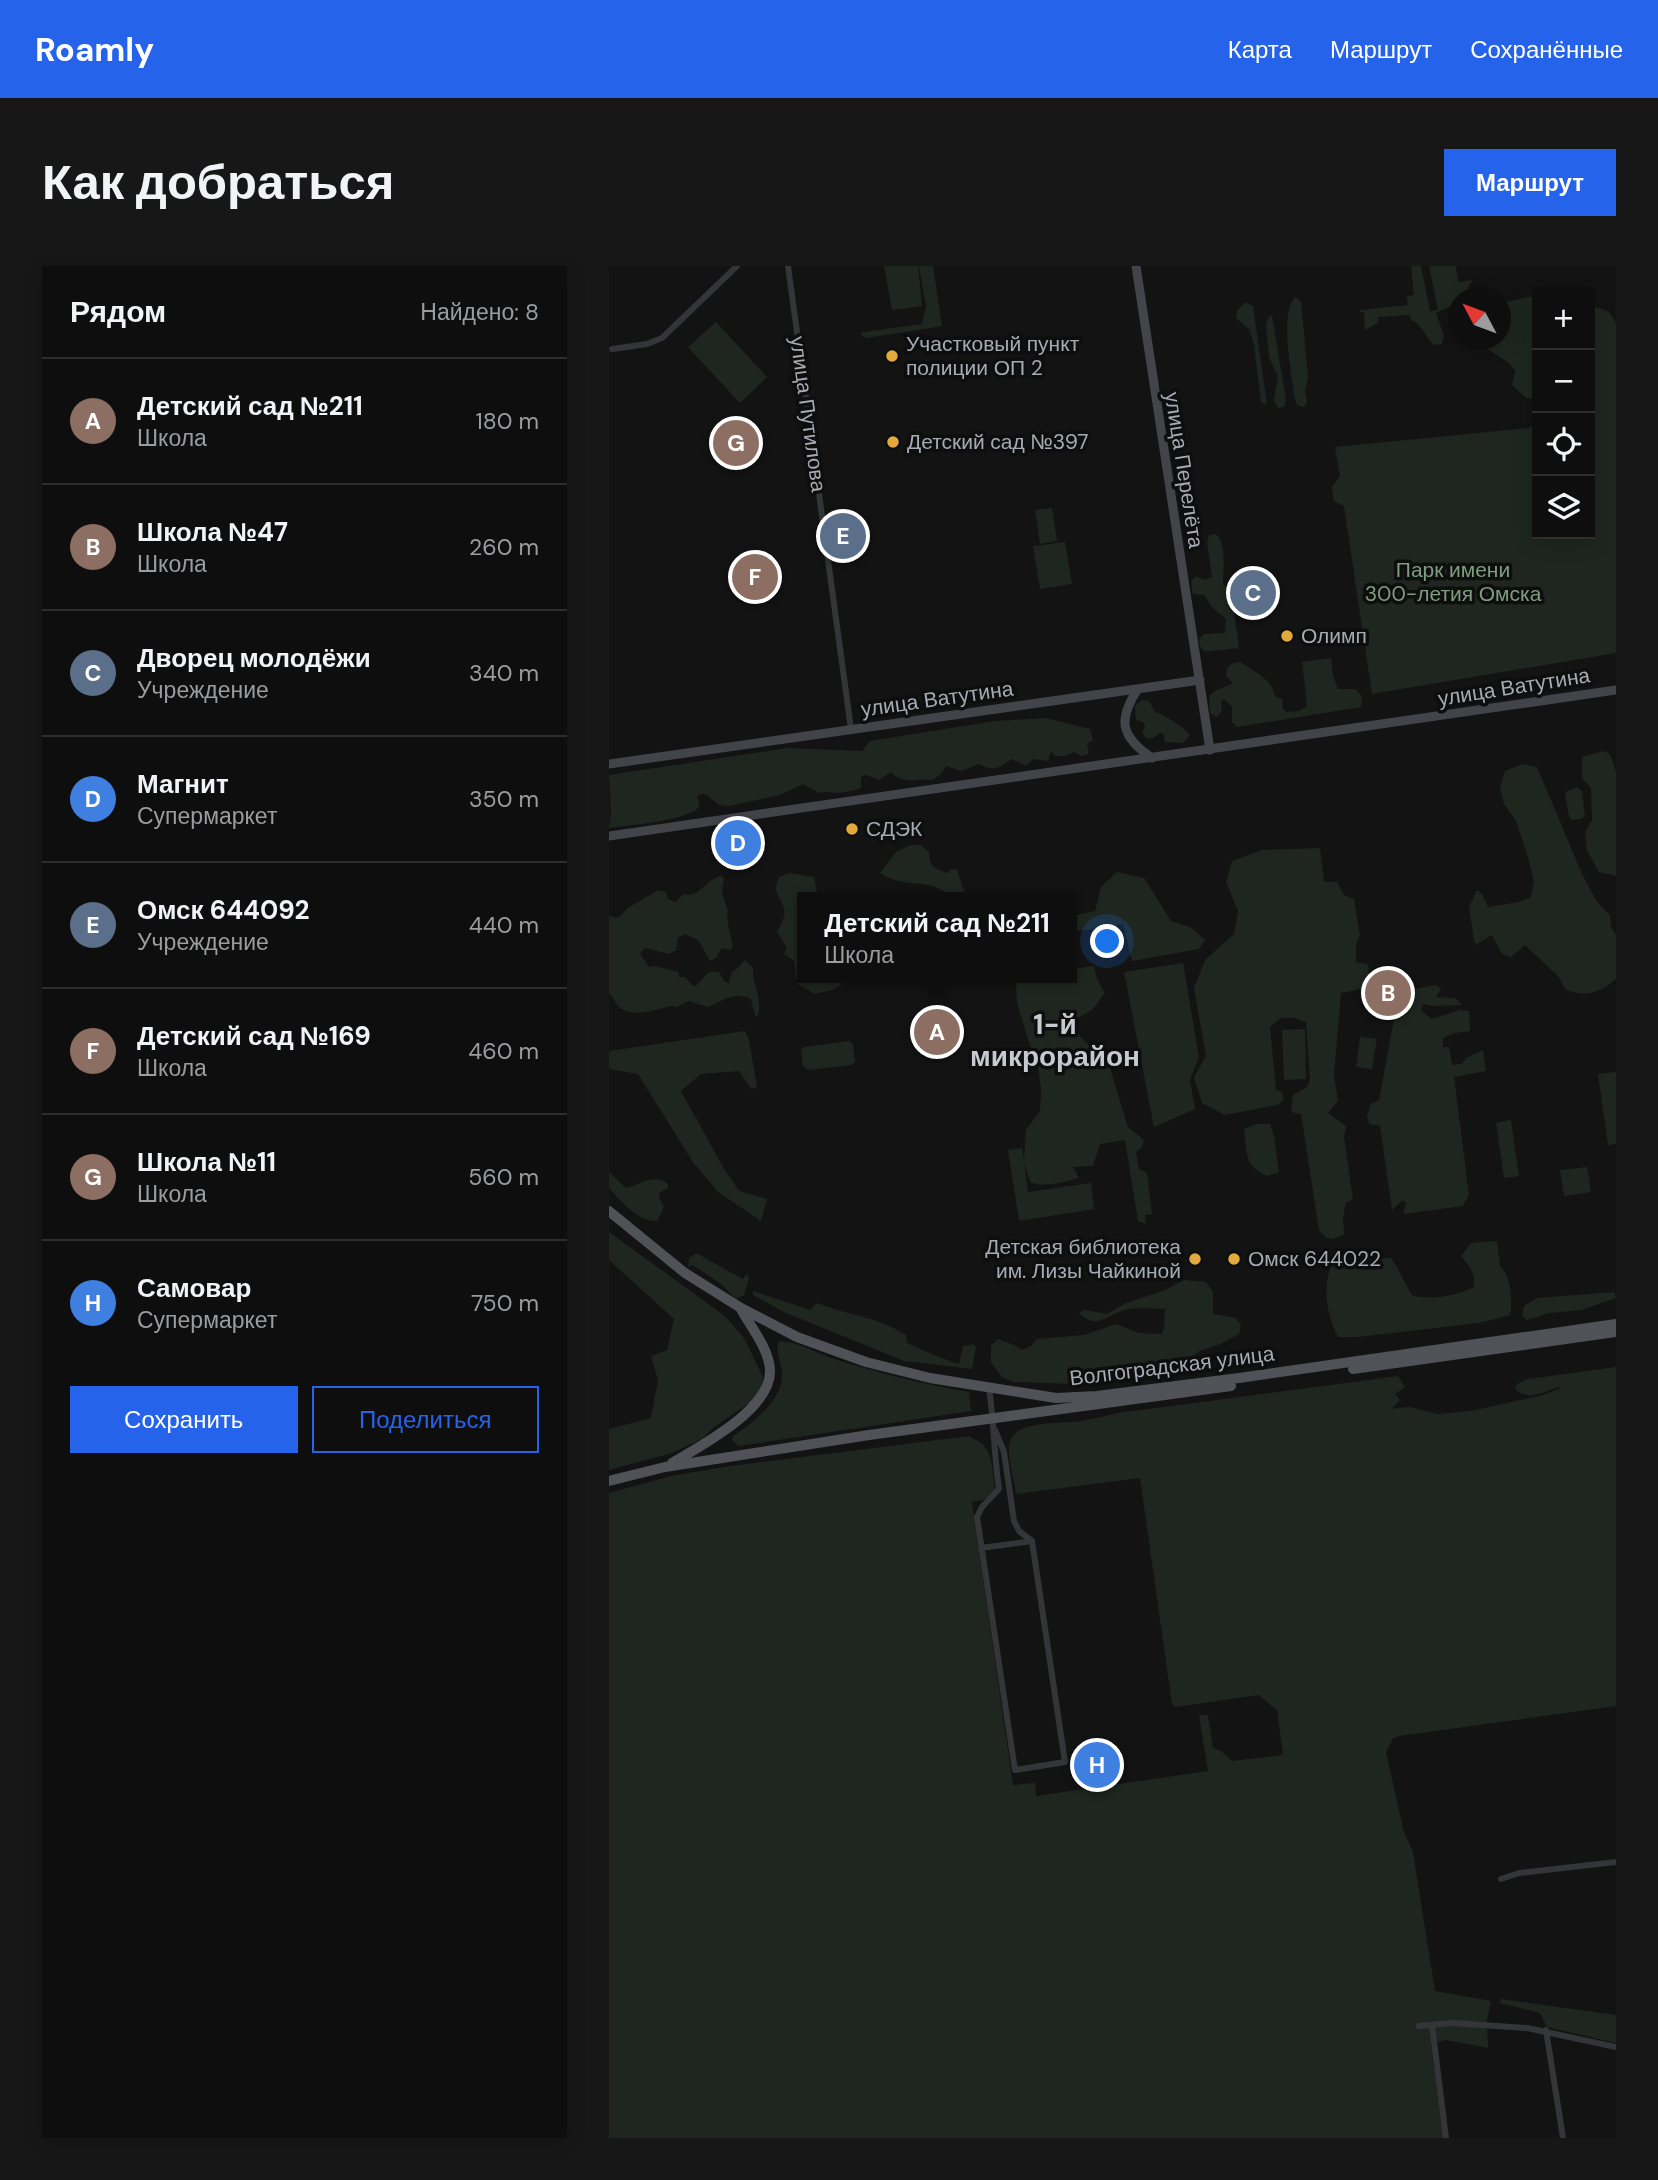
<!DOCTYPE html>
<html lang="ru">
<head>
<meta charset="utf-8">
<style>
	body { margin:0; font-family:"DM Sans",sans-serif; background:#171718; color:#f1f3f6 }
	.controls { position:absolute; right:21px; top:21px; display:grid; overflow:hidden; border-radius:0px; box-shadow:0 4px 18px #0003 }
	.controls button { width:63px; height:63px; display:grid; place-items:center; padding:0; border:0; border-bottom:2px solid #2e2e2f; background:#0e0e0f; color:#f1f3f6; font:35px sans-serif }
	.compass { position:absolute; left:839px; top:21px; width:63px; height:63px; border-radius:50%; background:#0e0e0f; box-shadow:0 4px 18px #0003; rotate:311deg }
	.you { position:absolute; left:499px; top:676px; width:24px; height:24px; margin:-18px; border:5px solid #fff; border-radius:50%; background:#1a73e8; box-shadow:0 0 0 10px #1a73e833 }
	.badge { display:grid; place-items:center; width:46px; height:46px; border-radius:50%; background:#2563eb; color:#fff; font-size:23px; font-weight:700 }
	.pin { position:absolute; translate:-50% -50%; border:4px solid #fff; box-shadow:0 2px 7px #0006 }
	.popup { position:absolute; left:188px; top:626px; width:280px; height:91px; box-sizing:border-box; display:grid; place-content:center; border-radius:0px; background:#0e0e0f; filter:drop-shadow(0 2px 5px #0005); font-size:23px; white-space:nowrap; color:#9b9c9e }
	.popup b { font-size:26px; color:#f1f3f6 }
	.popup::after { content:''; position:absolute; left:50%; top:100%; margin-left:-14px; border:14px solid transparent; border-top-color:#0e0e0f }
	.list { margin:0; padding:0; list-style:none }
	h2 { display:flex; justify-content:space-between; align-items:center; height:91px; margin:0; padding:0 28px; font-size:30px }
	h2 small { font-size:23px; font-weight:400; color:#9b9c9e }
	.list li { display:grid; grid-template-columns:46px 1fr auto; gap:21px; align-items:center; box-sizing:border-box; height:126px; padding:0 28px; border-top:2px solid #2e2e2f }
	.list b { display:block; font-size:26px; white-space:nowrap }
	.list p { margin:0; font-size:23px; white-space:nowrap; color:#9b9c9e }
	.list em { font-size:23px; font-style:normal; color:#9b9c9e }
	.actions { display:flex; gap:14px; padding:21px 28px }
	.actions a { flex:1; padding:16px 0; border:2px solid #2563eb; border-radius:0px; text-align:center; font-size:24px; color:#2563eb }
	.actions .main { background:#2563eb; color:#fff }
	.icon { flex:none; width:38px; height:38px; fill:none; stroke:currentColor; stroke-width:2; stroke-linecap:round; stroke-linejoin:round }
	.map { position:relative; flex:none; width:1007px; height:1872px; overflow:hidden; border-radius:0px }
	header { display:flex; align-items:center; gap:42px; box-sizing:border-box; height:98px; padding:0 35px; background:#2563eb; color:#fff }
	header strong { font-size:33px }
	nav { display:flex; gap:38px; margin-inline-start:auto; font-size:24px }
	.intro { display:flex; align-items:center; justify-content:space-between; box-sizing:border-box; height:168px; padding:0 42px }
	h1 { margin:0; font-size:49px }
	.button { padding:18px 32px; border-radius:0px; background:#2563eb; color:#fff; font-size:24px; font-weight:700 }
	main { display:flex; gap:42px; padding:0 42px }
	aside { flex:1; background:#0e0e0f; border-radius:0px; box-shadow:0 4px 18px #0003 }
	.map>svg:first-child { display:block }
</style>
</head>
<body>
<header>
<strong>Roamly</strong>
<nav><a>Карта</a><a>Маршрут</a><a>Сохранённые</a></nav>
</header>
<div class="intro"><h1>Как добраться</h1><a class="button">Маршрут</a></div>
<main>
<aside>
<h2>Рядом<small>Найдено: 8</small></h2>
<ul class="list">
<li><span class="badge" style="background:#8d6e63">A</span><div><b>Детский сад №211</b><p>Школа</p></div><em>180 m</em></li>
<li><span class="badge" style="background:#8d6e63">B</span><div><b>Школа №47</b><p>Школа</p></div><em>260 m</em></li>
<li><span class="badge" style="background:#5c6f8a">C</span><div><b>Дворец молодёжи</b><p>Учреждение</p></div><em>340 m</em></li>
<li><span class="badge" style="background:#3f7fe0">D</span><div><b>Магнит</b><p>Супермаркет</p></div><em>350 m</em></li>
<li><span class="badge" style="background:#5c6f8a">E</span><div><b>Омск 644092</b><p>Учреждение</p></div><em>440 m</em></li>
<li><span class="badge" style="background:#8d6e63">F</span><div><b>Детский сад №169</b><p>Школа</p></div><em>460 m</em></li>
<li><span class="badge" style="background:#8d6e63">G</span><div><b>Школа №11</b><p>Школа</p></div><em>560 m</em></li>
<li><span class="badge" style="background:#3f7fe0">H</span><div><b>Самовар</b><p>Супермаркет</p></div><em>750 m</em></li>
</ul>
<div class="actions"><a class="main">Сохранить</a><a>Поделиться</a></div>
</aside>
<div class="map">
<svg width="1007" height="1872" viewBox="0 0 1007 1872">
	<rect width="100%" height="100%" fill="#131314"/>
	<path fill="#1f2620" d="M275,0h34l4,40 -30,4z
		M310,0h14l9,60 -75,12 -5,-2 -1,-3 3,-1 58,-8 4,-18z
		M802,0h10l9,45 8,-1 -9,-44h27l2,16 15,-2 -4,5 -3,12 -7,1 -1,12 -1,-7 -21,10 8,23 -2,8 -7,1c-11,-8 -11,-20 -24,-25l-1,-5 -32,2v6l-13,7 -1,-18h-4v-2l48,-5 -1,-9 7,-1z
		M928,29v103h-11l-14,-13 3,-14 -6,-8 -29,-19 2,-4h19v-37z
		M686,31l6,4 7,75 -3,15 2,11 -3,5 -7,-2 -3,-10c-2,-23 -15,-81 1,-98z
		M636,36l8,4 14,99 -6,-3 -7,-58 -5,-15 -13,-11 1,-7z
		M981,40c14,3 22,4 26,19v328l-244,41 -28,-188 -10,-5 -2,-14 8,-11 -5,-29 194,-19 8,-7v113h53z
		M663,49l14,86 -2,6 -6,1 -4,-8 4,-23 -9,-20 -3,-33 3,-7z
		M107,56l51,55 -27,26 -52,-56z
		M443,242l5,33 -17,3 -5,-34z
		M607,268c11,12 7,34 7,50l8,7 8,57c-10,1 -27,4 -35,3l-4,-5 -1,-7 5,-5 21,-1 1,-14 -14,-12 -8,-12 -11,-1 -2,-12 5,-6 9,4 7,-3 -5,-34 2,-8z
		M456,276l7,42 -32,5 -7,-43z
		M722,392l2,18 5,13h17l7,7 -1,11 -124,20 -5,-5v-15l-8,-8 -3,1 1,11 -5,6 -7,-4 -1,-17 6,-5 18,-8 -7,-7c0,-11 5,-13 14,-14 15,10 31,16 35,34l7,3 1,10 3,3 14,-1 7,-5 -5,-44z
		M533,434l7,1 6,11c8,2 30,16 35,23l-7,8 -18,-1 -2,-9h-3l-7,5h-7l-4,-5 3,-6 -2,-5 -7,-2 -1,-14z
		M437,452l44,11 3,11 -6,4 2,10 -8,2 -7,-4 -9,4h-10l-4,-5 -3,10 -15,-2 -7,7 -14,-7c-14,8 -16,14 -33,5l-18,7 -15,-5 -5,8 -9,6c-16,-2 -30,5 -41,-8l-12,8 -13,-5 -5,2v11c-7,2 -15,5 -23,5 -7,0 -11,-2 -18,0l-17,-9 -23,11 -51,11 -10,-1 -12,-10 -5,-1 -5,2 3,10c-11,15 -71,19 -91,22l2,-14 -2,-39 179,-27 74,3 8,-10 125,-20z
		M994,485l7,3 6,18v104l-17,-4 -12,-22 -2,-18 7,-12 -1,-32 -9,-10v-21z
		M913,498l15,3 45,107 15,28 13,13 1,12 5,8v44c-16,14 -32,19 -51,10l-7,-13 -33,-31 -14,12 -9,-3 -10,-19 -17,10 -6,-38 8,-17 5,4 6,13 31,-5 12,-5 3,-16 -5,-20 -13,-40 -12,-17 -4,-16 5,-17z
		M968,521l5,4 3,25 -4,3 -9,1 -3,-3 -4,-25z
		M302,579h10l8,7c-1,13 7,18 19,21l3,-4 6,1 9,27h-15c-21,-21 -46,-7 -71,-24l16,-21z
		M711,582l4,34h13l7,13 10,4 6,36 -4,9v18l12,2 2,23 -29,6 -7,82 4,26 -10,12 18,13 -2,11 9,62 -7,4 -3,14 1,17 -11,5 -7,-1 -7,-8 -18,-116 -10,-2 2,-17 14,-8 3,-7 -4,-58 -11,-4h-14l-11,9 6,63 6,2 2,8 -7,5 -52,10 -23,-12 -8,-26 12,-21 -12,-68 11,-28 29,-26 4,-23 -12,-29 6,-21 30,-11z
		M508,606l27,6 27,43 19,6 15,13 -6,9 -67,12 -9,-37 -51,8v-16l23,-5 6,-24z
		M180,607l25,4 3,15 6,5h-21v81h42l-2,6 -10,6 -17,4 -18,-10 -3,-23 -10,-7 3,-6 -10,-17c14,-21 6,-23 -2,-43l4,-11z
		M112,610l3,2 -2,15 6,18 -1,8 6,28 -3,3 -8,-2 -6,10 -6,3 -11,-20 -14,-7 -7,4 -2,12 -7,4 -24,-6 -5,6 9,13 6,-1 23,6 1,5h6l8,9h3l13,-14h10l6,10 4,1 3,-11 6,-4 7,-8 8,8c-1,16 10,31 5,48h-3l-4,-17c-17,-8 -28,2 -43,8l-20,-6 -11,6 -5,-1c-16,3 -38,13 -53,1 -4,-4 -5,-10 -10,-13v-78l9,2 10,-10 30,-18 8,2 2,7 7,3 9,-8c14,5 21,-14 37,-18z
		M574,697l16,94 -9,23 5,29 -41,18 -30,-155z
		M485,700l3,13 8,14 -12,16 -18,11 4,15 31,33 18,59 16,13 -2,7 -6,5 3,17 8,4 5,41 -7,1 1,9 -8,-3 -13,-81 -25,4 -7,22 -20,1 6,11c-15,4 -35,10 -49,4l-6,-20 4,30 63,-9 3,26 -75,12 -11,-71 14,-2 2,13 2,-31 14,-19 1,-22 -3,-23 -6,-14 -15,-49 -1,-19 4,-6h52v-9z
		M827,719l5,4 -5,8 19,1 7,7 -29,1 -10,-2 -2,7 11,8 28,-9 9,1 1,20 -15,2 -12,5v9h6l3,18 10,-1 4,-6 17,-8 3,21 -32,6 15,118 -6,11 -60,8 3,-11 -3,-3 -11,10 -12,-84 -11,-2 -2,-8 4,-12 8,-4 16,-86 -8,-12 14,4 3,-5 -13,-8z
		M696,763l1,50 -22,1 -2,-50z
		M136,765l4,9 8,47 -6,2 -12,-18 -38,3 -20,17 42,76 16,24 28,8 -6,22 -43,-29 -25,-30 -55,-88 -29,-5v-18z
		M751,771l17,2 -5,30 -16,-2z
		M240,775l4,3 2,17 -3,4 -44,5 -5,-4 -2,-16 3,-3z
		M1007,806v72l-8,1 -10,-71z
		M902,854l8,56 -15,2 -8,-55z
		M647,858h14l4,12 5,36 -12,4c-23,-9 -20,-25 -23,-47z
		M978,901l4,25 -27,4 -4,-26z
		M0,906l17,16c16,-4 27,-15 42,-4v4l-9,5v4l5,10 -7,14c-19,1 -36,-20 -48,-33z
		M0,966l116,84 19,22 19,39 -1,11 -6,10 -43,30 -11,11 -30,14 -63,17v-41l42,-11 7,-38 -7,-24 16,-6 7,-31 -65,-59z
		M888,975l3,25c11,10 13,34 10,49l-31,8 -121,14h-20c-12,-24 -15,-47 -7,-72l35,-6 25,-1c9,13 13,25 22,38 20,3 41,1 61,-9 2,-13 -5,-21 -13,-31l10,-13z
		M86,988h3l45,25 4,-5 2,4 -5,17 -8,4 -15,-15 -28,-19 -5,2 1,-9z
		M575,1014l22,2 7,10v22l23,4 5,7 -2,9 -19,10 -21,7 -19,20 -109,13 -58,-2 -11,-5 -11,-15v-16l7,-7 16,6 8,5 9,-4 6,-7 47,-4 32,-11 23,9 22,1 3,-6 1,-19c-13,0 -28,-2 -40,1 -18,4 -27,21 -46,3l6,-3 22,4 19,-11 37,-12z
		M144,1025l58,19 3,-5 4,-2c32,14 57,12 88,32l1,8c18,8 33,15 52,21l4,-18 10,-2 3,3 -4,22 -68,-8 -120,-49 -31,-17z
		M1005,1026l2,6 -35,12 -32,3 -22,7 -5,-4 2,-10 13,-8z
		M172,1075c20,2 37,13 56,19 45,14 86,24 132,32l2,19 -232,35 -7,-5 1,-5c18,-12 49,-35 49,-60 0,-12 -6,-22 -4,-34z
		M1007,1101v339l-217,30 -6,2 -7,14 18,80 9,20 22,139 56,10 -4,19 1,28 -42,-8 -15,4 13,94h-835v-645l62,-17 59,-10 239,-30c5,3 11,5 15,10 10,12 9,32 11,47l-7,6 -16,3 41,283 22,-2 1,13 172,-25 -9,-56h9l5,33 8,3 11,10 51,-6 -6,-45 -19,-15 -82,12 -4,-3 -32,-226 -124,16c-2,-15 -8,-34 -7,-49 3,-26 54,-21 72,-24 12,-2 25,-5 37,-8l280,-37 7,11 -10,7 5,6 -8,9 17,-2 29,7 33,-3 72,-16 18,-7 -3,-1c-14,5 -32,15 -43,1l2,-4 11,-5z
		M892,1733l115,16v28l-69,-16 -7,-14 -40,-10z"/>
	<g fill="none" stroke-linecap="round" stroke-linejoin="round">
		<path stroke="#343539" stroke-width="6" d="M179,0l63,463
			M3,83l35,-5 15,-6 75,-72
			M380,1122c5,34 5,67 10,101l-17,18 -5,10 38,253 50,-8 -33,-221 -13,-10 -5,-10 -10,-69 -9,-22
			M372,1282l51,-7
			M892,1613l18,-6 97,-11
			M823,1759l14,113
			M810,1760l34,-3 74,5 89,19
			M937,1764l17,108"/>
		<path stroke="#424449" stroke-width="9" d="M527,0l74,484
			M529,423c-21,31 -17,48 14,69
			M0,498l591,-84
			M0,570l1007,-146"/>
		<path stroke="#505257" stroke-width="10" d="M0,945l76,62 56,35 56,29 69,25 64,16 126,20 41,-2 142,-18 377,-54
			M744,1103l263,-37
			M63,1197c30,-18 108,-58 97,-100 -4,-19 -18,-36 -28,-54
			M0,1215l56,-14 204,-32 362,-49"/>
	</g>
	<g fill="#e2a93c" stroke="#0e0e0f" stroke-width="2.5">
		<circle cx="283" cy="90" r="7"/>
		<circle cx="284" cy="176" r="7"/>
		<circle cx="678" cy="370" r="7"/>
		<circle cx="243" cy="563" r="7"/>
		<circle cx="586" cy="993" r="7"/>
		<circle cx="625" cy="993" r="7"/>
	</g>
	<g text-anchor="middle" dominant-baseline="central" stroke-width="7" stroke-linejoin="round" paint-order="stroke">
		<g font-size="21" fill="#a5aab3" stroke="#0e0e0f" text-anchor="start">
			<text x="297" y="78">Участковый пункт<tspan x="297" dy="24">полиции ОП 2</tspan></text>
			<text x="298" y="176">Детский сад №397</text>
			<text x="692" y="370">Олимп</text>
			<text x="257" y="563">СДЭК</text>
			<text x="572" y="981" text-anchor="end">Детская библиотека<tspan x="572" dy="24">им. Лизы Чайкиной</tspan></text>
			<text x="639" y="993">Омск 644022</text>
		</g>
		<g font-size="21" fill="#a5aab3" stroke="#0e0e0f">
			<text transform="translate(199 148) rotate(82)">улица Путилова</text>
			<text transform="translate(575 204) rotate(81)">улица Перелёта</text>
			<text transform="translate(905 421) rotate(-9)">улица Ватутина</text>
			<text transform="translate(328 433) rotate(-8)">улица Ватутина</text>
			<text transform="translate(563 1100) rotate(-7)">Волгоградская улица</text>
		</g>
		<g font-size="21" fill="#7e9d7f" stroke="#0e0e0f">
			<text x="844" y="304">Парк имени<tspan x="844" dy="24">300-летия Омска</tspan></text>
		</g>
		<g font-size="28" font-weight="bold" fill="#c6c9d0" stroke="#0e0e0f">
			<text x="446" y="758">1-й<tspan x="446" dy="32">микрорайон</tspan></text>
		</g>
	</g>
</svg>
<div class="controls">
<button>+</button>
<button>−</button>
<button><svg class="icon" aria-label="locate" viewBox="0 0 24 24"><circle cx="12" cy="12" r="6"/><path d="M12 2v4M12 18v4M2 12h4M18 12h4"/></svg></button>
<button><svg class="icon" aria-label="layers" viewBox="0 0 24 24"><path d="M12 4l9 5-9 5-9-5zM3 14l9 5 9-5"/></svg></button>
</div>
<svg class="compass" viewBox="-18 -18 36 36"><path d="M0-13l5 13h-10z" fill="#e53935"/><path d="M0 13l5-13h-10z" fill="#9b9c9e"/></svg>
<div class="you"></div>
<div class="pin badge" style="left:328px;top:766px;background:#8d6e63">A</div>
<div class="popup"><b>Детский сад №211</b>Школа</div>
<div class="pin badge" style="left:779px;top:727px;background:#8d6e63">B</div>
<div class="pin badge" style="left:644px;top:327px;background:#5c6f8a">C</div>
<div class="pin badge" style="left:129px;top:577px;background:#3f7fe0">D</div>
<div class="pin badge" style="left:234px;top:270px;background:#5c6f8a">E</div>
<div class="pin badge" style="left:146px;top:311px;background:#8d6e63">F</div>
<div class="pin badge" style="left:127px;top:177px;background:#8d6e63">G</div>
<div class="pin badge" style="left:488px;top:1499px;background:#3f7fe0">H</div>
</div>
</main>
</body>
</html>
